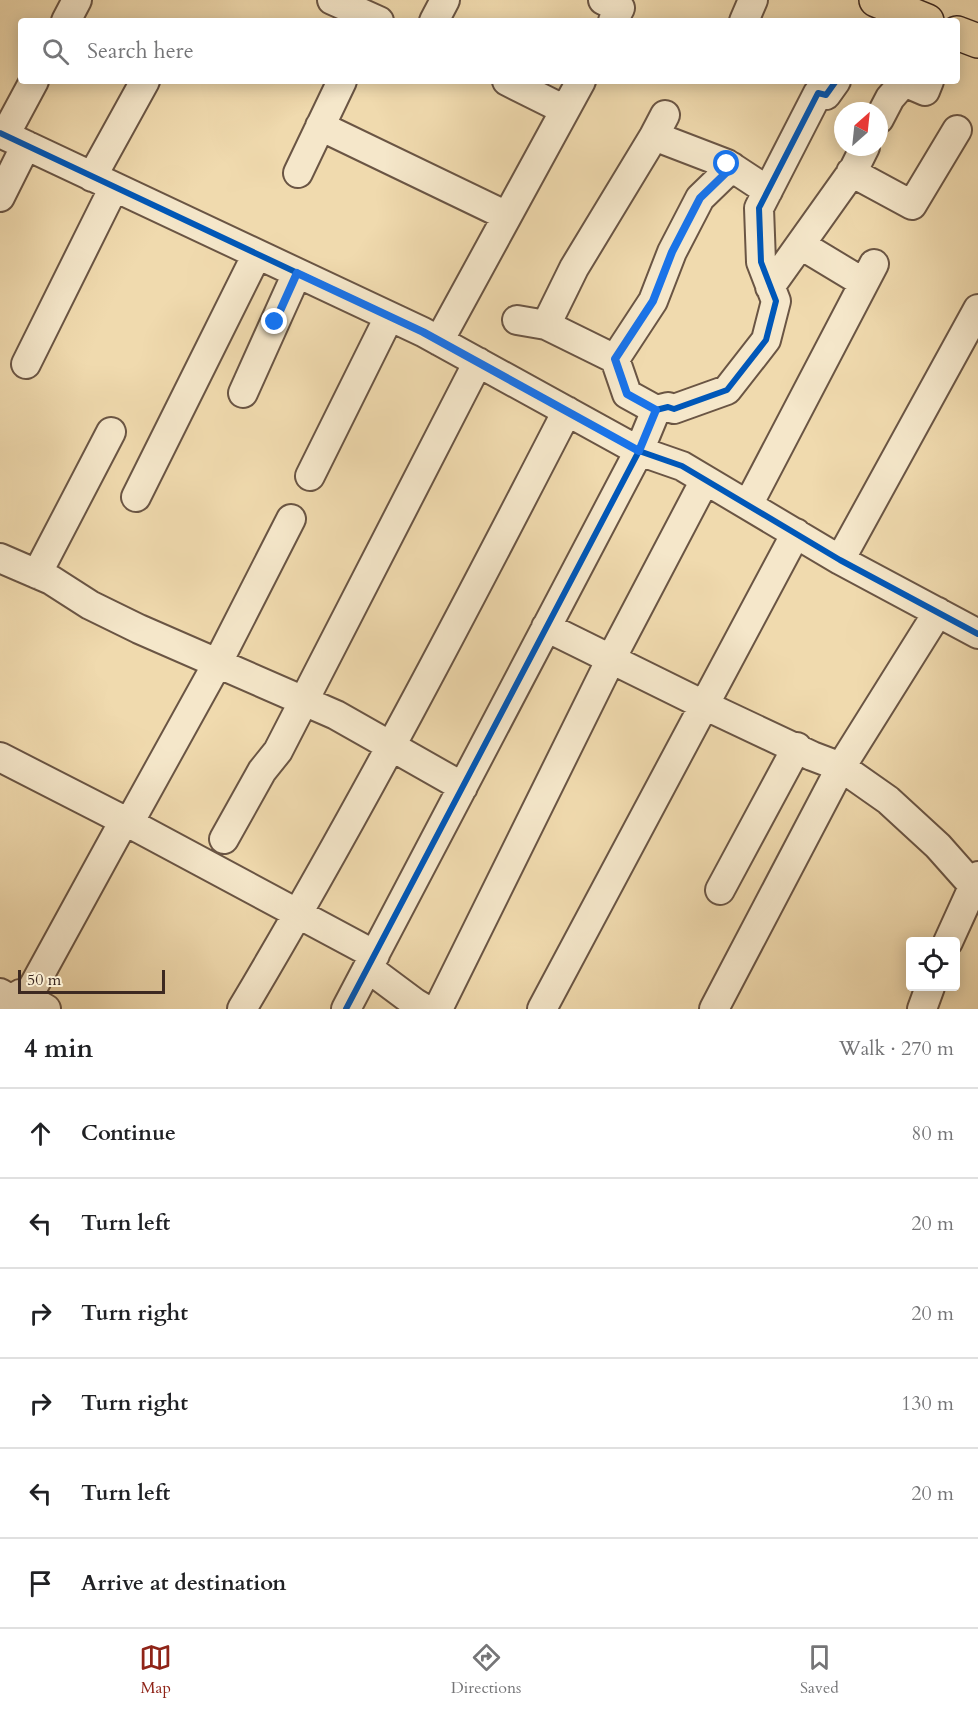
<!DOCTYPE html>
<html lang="en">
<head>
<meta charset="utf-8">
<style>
	body { margin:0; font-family:Cardo,serif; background:#f6f6f6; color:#202124 }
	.controls { position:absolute; right:18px; bottom:18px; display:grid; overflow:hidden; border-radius:6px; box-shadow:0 3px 15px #0003 }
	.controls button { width:54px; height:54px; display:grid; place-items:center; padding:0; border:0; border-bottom:2px solid #e0e0e0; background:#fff; color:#202124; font:30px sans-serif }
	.compass { position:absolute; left:834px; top:102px; width:54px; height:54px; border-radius:50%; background:#fff; box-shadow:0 3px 15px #0003; rotate:27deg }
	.scale { position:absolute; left:18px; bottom:15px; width:147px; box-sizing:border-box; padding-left:6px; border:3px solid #3d2921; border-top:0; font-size:16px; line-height:21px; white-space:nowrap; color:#3d2921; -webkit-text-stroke:4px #f5e7ca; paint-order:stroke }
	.stop { position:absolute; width:18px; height:18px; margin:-14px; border:4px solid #1a73e8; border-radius:50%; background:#fff }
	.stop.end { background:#1a73e8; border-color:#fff; box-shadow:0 2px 6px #0008 }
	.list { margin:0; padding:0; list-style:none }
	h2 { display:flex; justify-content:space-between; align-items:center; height:78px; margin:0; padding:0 24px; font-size:26px }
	h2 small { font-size:20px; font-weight:400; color:#757577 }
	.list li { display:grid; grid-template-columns:39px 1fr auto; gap:18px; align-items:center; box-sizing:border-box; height:90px; padding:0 24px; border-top:2px solid #e0e0e0 }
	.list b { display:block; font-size:22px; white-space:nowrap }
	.list em { font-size:20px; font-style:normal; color:#757577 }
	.icon { flex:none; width:33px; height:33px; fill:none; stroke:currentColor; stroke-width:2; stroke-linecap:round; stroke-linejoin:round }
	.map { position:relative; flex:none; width:978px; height:1009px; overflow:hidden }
	.search { position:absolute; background:#fff; box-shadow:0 3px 15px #0003; left:18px; right:18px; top:18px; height:66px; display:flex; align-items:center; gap:15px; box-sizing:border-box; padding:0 21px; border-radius:6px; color:#757577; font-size:22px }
	.sheet { height:618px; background:#fff }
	nav { display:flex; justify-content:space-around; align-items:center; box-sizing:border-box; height:84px; border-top:2px solid #e0e0e0; background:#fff; font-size:16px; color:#757577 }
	nav a { display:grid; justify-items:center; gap:3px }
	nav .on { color:#8f2418 }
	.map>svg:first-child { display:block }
</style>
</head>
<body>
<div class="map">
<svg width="978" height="1009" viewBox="0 0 978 1009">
	<rect width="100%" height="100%" fill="#f0daae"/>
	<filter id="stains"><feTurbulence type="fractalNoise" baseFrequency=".00333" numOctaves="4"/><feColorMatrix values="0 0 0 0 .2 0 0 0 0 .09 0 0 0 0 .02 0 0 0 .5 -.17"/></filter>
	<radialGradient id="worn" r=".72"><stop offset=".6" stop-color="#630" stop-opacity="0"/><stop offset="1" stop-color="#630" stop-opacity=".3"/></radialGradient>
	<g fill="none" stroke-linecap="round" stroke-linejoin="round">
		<g stroke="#6a5544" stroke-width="32">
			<path id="minor" d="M332,0l47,21
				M603,0l17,8 -7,13
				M66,21l11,-21
				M434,21l11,-21
				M744,21l9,-21
				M507,81l58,29
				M879,119l11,-21 14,-16 21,9 4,-10
				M320,126l187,90
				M0,133l423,199 216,119 43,15 158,94 138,74
				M5,135l29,-54
				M654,136l73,28 41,27
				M851,172l61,33 45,-75
				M298,173l44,-92
				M92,177l53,-96
				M0,197l26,-52
				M801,245l63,38
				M770,287l84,-118 11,-22
				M517,320l29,5 69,34
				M546,325l28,-57 80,-132 11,-21
				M439,341l142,-260
				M26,364l88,-177
				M243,393l54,-120
				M656,410l-29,-16 -12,-35 38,-58 19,-49 28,-54 32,-31
				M310,476l79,-159
				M136,497l121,-243
				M748,505l126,-241
				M0,558l51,22 39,25 49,24 197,86 127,72
				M840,560l138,-251
				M37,574l74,-142
				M546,627l158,78 108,51 29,11 47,33 50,46 40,45
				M0,757l129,66 246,132
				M129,823l88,-159 74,-145
				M224,839l38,-68 16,-20 200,-389
				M720,890l77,-143
				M948,942l30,-66
				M368,968l47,35 10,6
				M0,993l12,7 8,-6 26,15
				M27,998l97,-177
				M242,1009c116,-195 221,-396 325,-598
				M346,1009l293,-558 17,-41 12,-3 6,2 53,-19 39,-50 10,-39 -15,-39 -2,-54 59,-115 8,2 10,-14
				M438,1009l173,-350 94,-179
				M542,1009l254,-476
				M714,1009l127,-242 97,-155
				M922,1009l8,-22"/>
		</g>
		<g stroke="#3d2921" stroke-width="36">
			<path id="major" d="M876,0l51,21
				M957,33l21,8"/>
		</g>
		<use href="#minor" stroke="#f5e7ca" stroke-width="28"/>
		<use href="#major" stroke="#f0daae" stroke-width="33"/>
		<g stroke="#f5e7ca" stroke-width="10">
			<path id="cycleway" d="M0,133l423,199 216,119 43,15 158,94 138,74
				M346,1009l293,-558 17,-41 12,-3 6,2 53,-19 39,-50 10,-39 -15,-39 -2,-54 59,-115 8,2 10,-14"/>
		</g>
		<use href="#cycleway" stroke="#0057b8" stroke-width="6"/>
	</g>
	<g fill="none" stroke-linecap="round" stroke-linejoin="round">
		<path stroke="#1a73e8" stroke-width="8" d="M275,322l22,-49 126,59 216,119 17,-41 -29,-16 -12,-35 38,-58 19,-49 28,-54 32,-31 -5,-3"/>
	</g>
	<rect width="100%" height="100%" filter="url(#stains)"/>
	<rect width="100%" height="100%" fill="url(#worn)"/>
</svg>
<div class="controls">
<button><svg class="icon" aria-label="locate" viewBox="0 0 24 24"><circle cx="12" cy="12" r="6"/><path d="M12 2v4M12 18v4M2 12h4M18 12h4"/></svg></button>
</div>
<svg class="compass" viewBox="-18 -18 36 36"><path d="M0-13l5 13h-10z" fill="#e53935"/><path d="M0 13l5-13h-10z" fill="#757577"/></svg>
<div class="scale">50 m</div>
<div class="stop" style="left:727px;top:164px"></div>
<div class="stop end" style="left:275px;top:322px"></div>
<div class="search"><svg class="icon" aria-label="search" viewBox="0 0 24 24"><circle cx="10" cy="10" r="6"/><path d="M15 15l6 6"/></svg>Search here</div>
</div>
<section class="sheet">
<h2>4 min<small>Walk · 270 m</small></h2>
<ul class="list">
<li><svg class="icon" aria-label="ahead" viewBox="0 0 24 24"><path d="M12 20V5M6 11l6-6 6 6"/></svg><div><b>Continue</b></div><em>80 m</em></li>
<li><svg class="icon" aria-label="left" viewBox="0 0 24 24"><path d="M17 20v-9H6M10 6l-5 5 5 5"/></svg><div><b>Turn left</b></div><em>20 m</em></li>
<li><svg class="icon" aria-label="right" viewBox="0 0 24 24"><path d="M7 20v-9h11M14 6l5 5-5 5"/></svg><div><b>Turn right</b></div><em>20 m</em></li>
<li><svg class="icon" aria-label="right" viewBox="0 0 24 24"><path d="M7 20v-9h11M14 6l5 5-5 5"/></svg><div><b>Turn right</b></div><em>130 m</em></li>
<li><svg class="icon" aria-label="left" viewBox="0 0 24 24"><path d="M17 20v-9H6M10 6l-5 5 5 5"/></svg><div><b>Turn left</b></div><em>20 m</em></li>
<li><svg class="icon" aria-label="arrive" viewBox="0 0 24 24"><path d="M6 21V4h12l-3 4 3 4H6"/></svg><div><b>Arrive at destination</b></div></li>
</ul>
</section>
<nav>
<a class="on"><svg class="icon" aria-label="map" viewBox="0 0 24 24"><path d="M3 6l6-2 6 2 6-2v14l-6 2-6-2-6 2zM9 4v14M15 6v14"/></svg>Map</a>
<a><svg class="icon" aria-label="directions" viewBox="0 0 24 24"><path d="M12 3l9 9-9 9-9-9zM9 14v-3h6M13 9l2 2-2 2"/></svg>Directions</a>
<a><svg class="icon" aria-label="saved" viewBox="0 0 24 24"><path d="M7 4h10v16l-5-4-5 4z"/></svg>Saved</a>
</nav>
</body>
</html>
